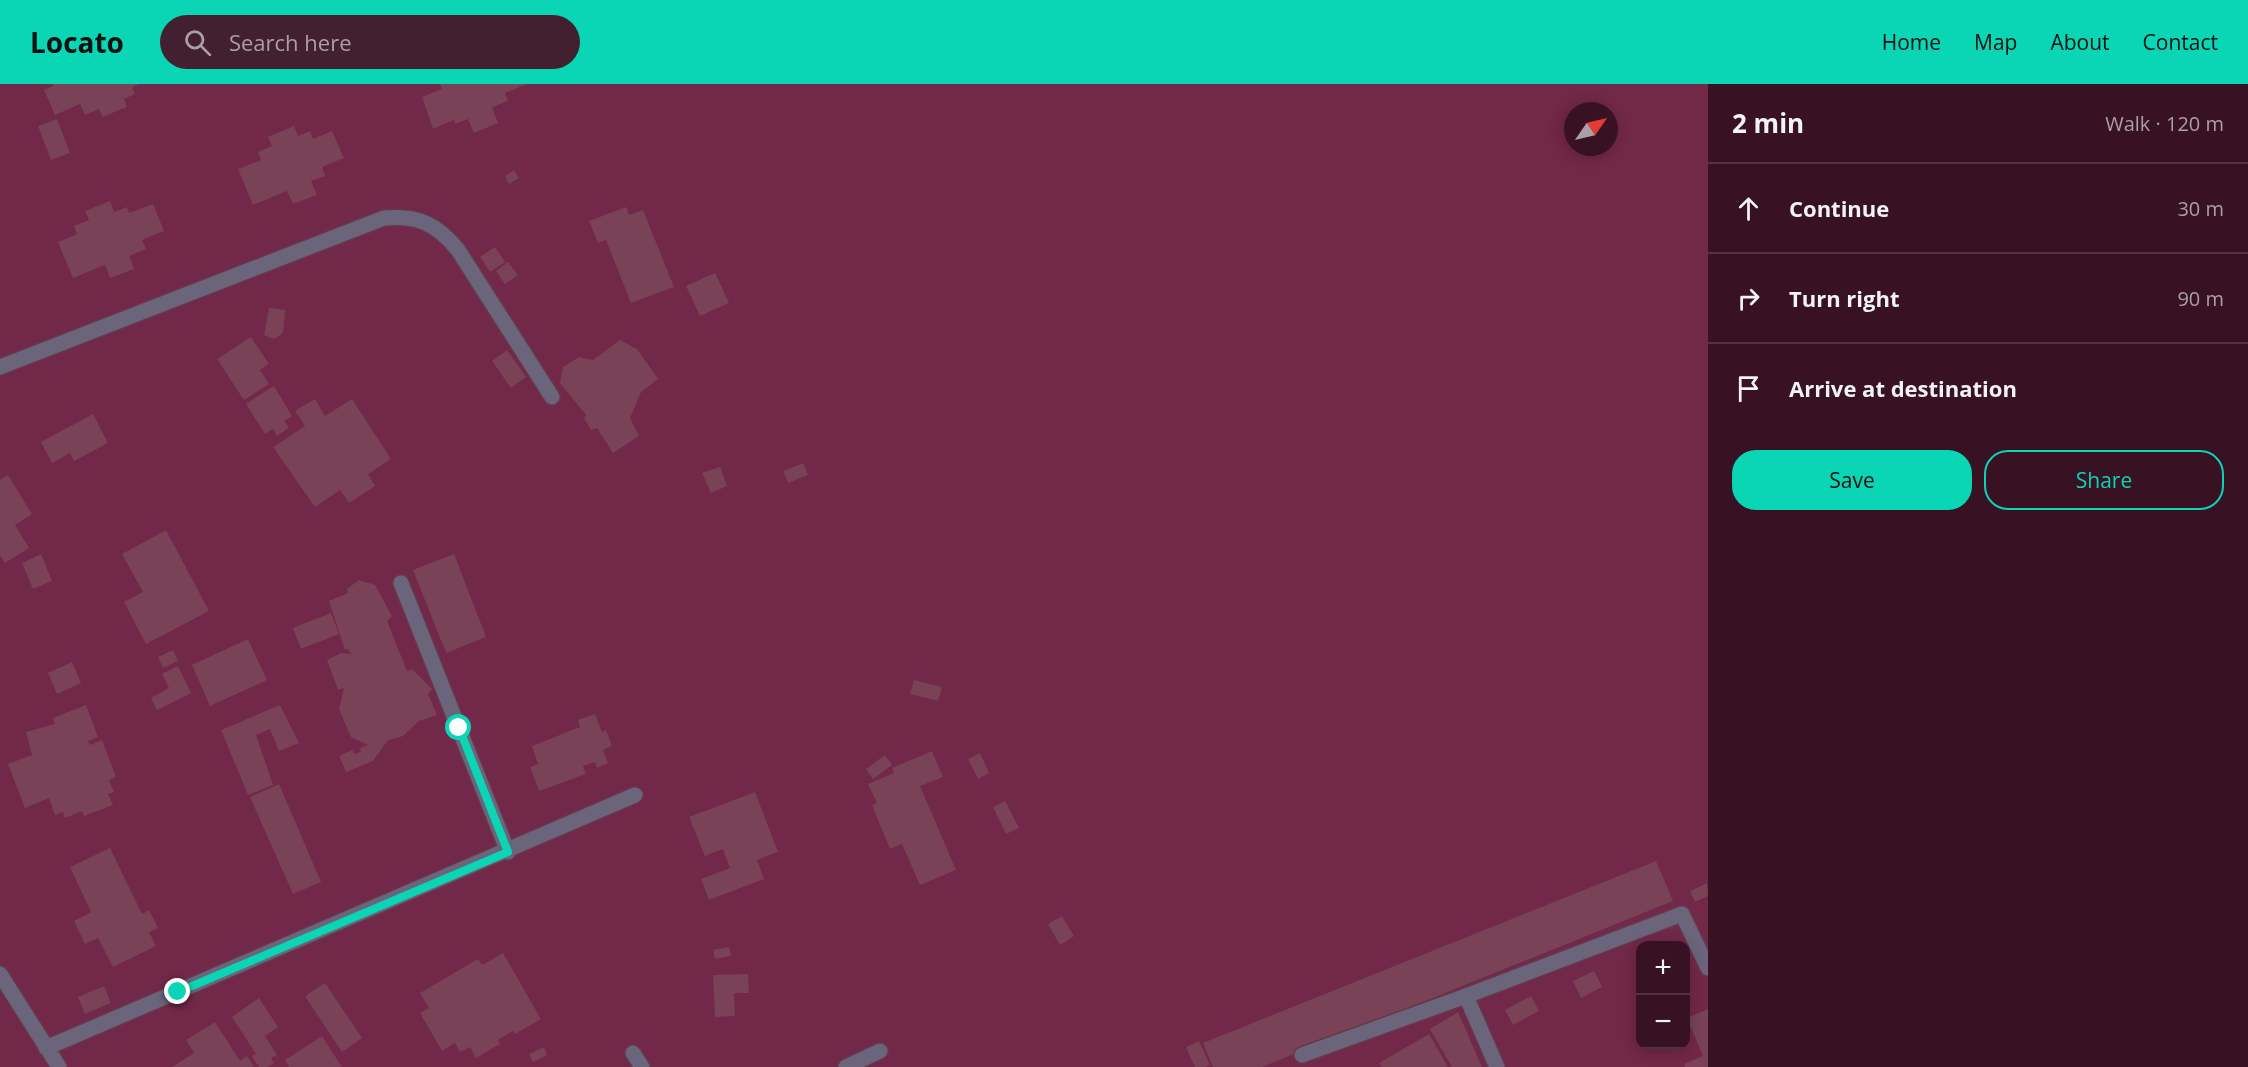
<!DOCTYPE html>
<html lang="en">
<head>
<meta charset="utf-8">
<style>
	body { margin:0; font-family:"Open Sans",sans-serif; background:#43202f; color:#f1f3f6 }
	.controls { position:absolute; right:18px; bottom:18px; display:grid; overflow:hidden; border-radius:12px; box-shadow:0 3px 15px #0003 }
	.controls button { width:54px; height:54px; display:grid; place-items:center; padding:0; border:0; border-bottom:2px solid #523240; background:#381222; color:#f1f3f6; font:30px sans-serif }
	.compass { position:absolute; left:1564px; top:18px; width:54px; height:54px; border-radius:50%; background:#381222; box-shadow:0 3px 15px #0003; rotate:56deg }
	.stop { position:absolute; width:18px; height:18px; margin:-14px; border:4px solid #0ad5b5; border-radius:50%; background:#fff }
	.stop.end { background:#0ad5b5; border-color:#fff; box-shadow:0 2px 6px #0008 }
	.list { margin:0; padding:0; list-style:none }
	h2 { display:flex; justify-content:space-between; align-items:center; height:78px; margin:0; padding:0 24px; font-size:26px }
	h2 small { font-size:20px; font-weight:400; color:#ab9ea5 }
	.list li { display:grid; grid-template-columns:39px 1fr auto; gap:18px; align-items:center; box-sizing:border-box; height:90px; padding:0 24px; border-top:2px solid #523240 }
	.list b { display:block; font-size:22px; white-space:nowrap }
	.list em { font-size:20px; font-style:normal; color:#ab9ea5 }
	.actions { display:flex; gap:12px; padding:18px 24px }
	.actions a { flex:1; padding:14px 0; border:2px solid #0ad5b5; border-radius:24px; text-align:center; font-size:21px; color:#0ad5b5 }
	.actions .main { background:#0ad5b5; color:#111 }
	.icon { flex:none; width:33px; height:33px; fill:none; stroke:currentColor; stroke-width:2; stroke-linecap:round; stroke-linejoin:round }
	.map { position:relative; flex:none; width:1708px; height:983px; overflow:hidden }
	header { display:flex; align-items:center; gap:36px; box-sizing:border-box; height:84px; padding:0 30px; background:#0ad5b5; color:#111 }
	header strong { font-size:28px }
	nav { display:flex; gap:33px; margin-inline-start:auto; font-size:21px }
	.search { width:420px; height:54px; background:#43202f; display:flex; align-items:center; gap:15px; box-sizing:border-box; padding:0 21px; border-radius:33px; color:#ab9ea5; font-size:22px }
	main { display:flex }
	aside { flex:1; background:#381222 }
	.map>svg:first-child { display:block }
</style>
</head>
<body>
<header>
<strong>Locato</strong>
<div class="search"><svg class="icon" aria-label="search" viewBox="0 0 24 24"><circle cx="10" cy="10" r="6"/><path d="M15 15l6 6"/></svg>Search here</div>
<nav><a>Home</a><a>Map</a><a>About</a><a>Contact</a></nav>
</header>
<main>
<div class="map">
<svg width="1708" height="983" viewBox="0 0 1708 983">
	<rect width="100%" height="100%" fill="#4b182e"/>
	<path fill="#722848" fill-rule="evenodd" d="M0,0h1708v983h-1708zM1573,27h36v36h-36zM1640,862h46v98h-46z"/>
	<path fill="#794256" d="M52,0h87l-7,3 3,7 -11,5 3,8 -25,10 -3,-8 -14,6 -5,-11 -25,11 -11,-25 9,-4z
		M440,0h87l-22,9 3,8 -16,6 6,16 -24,10 -6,-14 -13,5 -1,-4 -21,9 -11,-32 20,-8z
		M57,35l13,34 -19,7 -13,-34z
		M294,42l4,10 12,-5 3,8 19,-8 12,27 -22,9 3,9 -14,5 6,14 -24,9 -6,-13 -34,14 -15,-36 23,-9 -3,-8 14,-6 -4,-9z
		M514,86l5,8 -10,6 -4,-8z
		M110,117l4,11 13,-5 2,6 24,-9 11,27 -22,9 4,9 -17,7 5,13 -24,9 -5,-13 -32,13 -15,-36 19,-8 -3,-8 15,-6 -4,-9z
		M626,123l3,8 14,-5 31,77 -43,16 -25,-63 -8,3 -9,-22z
		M495,163l10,15 -15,10 -10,-15z
		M508,178l10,13 -13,9 -9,-13z
		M715,189l14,30 -29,13 -14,-30z
		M269,224l16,2 -2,23 -9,6 -10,-4z
		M251,253l18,27 -9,6 9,14 -25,16 -27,-41z
		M620,256l17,9 21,30 -17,13 -11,26 9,18 -26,17 -16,-25 -6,2 -7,-12 2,-3 -26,-32 3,-16 16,-10 14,3z
		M507,266l19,27 -15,11 -19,-27z
		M274,302l18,30 -8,5 5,7 -12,8 -4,-7 -8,5 -19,-30z
		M315,315l10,17 27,-17 39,60 -23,15 7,12 -26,17 -9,-13 -25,17 -42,-60 32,-21 -10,-15z
		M93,330l15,29 -34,18 -4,-8 -18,10 -11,-21z
		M803,379l5,12 -20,8 -5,-12z
		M720,383l7,19 -16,7 -9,-20z
		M8,391l24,39 -17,11 14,23 -24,15 -5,-8v-75z
		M166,446l43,81 -63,33 -22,-42 19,-10 -21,-38z
		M41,470l11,27 -19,8 -11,-26z
		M454,470l32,83 -40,16 -33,-83z
		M359,496l16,5 17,31 -5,5 20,50 5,-2 20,20 -4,5 9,21 -18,6 -16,15 -15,4 -15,21 -27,11 -7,-16 13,-6 3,4 6,-2 -1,-4 8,-3 -17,-8 -12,-28 5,-21 -6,2 -11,-30 14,-7 10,1 -3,-5 -3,1 -16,-49 19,-8 -1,-4z
		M331,529l8,21 -38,15 -8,-21z
		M248,555l19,41 -57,26 -18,-41z
		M173,566l5,11 -15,7 -5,-11z
		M72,578l9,21 -24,11 -9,-21z
		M178,582l13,27 -34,17 -6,-12 18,-10 -7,-14z
		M914,596l28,7 -4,14 -28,-7z
		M86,621l12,32 -10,4 2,4 12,-5 14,37 -7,3 5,12 -6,2 5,11 -29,11 -2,-5 -17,7 -2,-6 -8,3 -6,-17 -24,10 -17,-44 24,-9 -6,-23 29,-8 -2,-6z
		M280,621l19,38 -20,8 -9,-22 -14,6 17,50 -25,10 -27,-65z
		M595,630l7,18 4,-2 6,16 -9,4 5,13 -11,5 -2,-6 -12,4 3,8 -47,17 -9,-24 8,-3 -6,-18 48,-19 -2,-7z
		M932,667l11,26 -23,9 36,84 -36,15 -18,-41 -12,5 -18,-44 5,-2 -9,-19 26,-11 -2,-5z
		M980,669l9,20 -11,6 -10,-20z
		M885,671l7,10 -19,14 -7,-10z
		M279,700l42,98 -28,12 -43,-97z
		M755,708l23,60 -21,8 7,19 -55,21 -8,-21 29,-11 -7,-19 -18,7 -16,-39z
		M1005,717l14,27 -13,6 -13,-27z
		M110,764l32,66 7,-4 9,18 -9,4 7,14 -43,21 -15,-29 -13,6 -11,-23 17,-9 -21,-45z
		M1656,777l17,40 -411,166h-49l-10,-24z
		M1707,799l1,13 -13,6 -5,-11z
		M1062,832l12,20 -14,9 -12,-21z
		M729,863l2,9 -16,3 -2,-9z
		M503,869l38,66 -26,15 -2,-3 -15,9 2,4 -24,14 -6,-11 -10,5 -5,-9 -13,8 -22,-38 9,-5 -9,-15 58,-34 4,6z
		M1594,887l8,16 -21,11 -8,-17z
		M748,890l1,19h-15l1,23 -20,1 -2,-42z
		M325,899l37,55 -20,14 -37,-56z
		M104,902l7,17 -26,11 -7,-17z
		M1531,912l8,15 -26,14 -8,-15z
		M259,914l19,29 -13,9 12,19 -6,3 3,5 -7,4h-8l-7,-11 4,-2 -24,-37z
		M1708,925v58h-23l-1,-3 19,-8 -16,-38z
		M1458,928l24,55h-30l-22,-38z
		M215,938l25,39 7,-5 7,11h-82l22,-14 -8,-13z
		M1429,950l19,33h-66l-3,-4z
		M322,952l20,31h-53l-4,-7z
		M1199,957l11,24 -5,2h-10l-9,-20z
		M544,963l3,8 -14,7 -4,-8z"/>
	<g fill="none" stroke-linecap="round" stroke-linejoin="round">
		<g stroke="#67384c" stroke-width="18">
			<path id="minor" d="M0,283l384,-149c34,-3 53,6 74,32l94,147
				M401,499l107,269
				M0,890l59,93
				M46,964l589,-253
				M633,969l9,14
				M1302,971l164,-59
				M846,983l34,-16
				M1497,983l-31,-71 216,-82 26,54"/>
		</g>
		<use href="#minor" stroke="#6b657c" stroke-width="15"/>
	</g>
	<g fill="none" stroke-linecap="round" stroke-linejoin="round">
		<path stroke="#0ad5b5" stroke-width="8" d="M178,908l330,-140 -49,-124"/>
	</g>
</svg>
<div class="controls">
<button>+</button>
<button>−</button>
</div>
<svg class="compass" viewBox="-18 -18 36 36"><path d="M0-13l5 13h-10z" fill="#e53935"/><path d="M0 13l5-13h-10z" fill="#ab9ea5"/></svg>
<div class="stop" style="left:459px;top:644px"></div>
<div class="stop end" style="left:178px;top:908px"></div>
</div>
<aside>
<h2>2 min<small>Walk · 120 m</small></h2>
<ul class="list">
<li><svg class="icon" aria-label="ahead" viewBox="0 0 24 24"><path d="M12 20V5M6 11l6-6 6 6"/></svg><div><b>Continue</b></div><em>30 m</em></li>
<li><svg class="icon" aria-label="right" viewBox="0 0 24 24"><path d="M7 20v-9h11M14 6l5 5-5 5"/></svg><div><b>Turn right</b></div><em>90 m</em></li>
<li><svg class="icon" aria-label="arrive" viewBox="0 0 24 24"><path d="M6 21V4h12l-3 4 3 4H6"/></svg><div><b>Arrive at destination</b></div></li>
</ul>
<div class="actions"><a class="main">Save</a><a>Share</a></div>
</aside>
</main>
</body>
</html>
